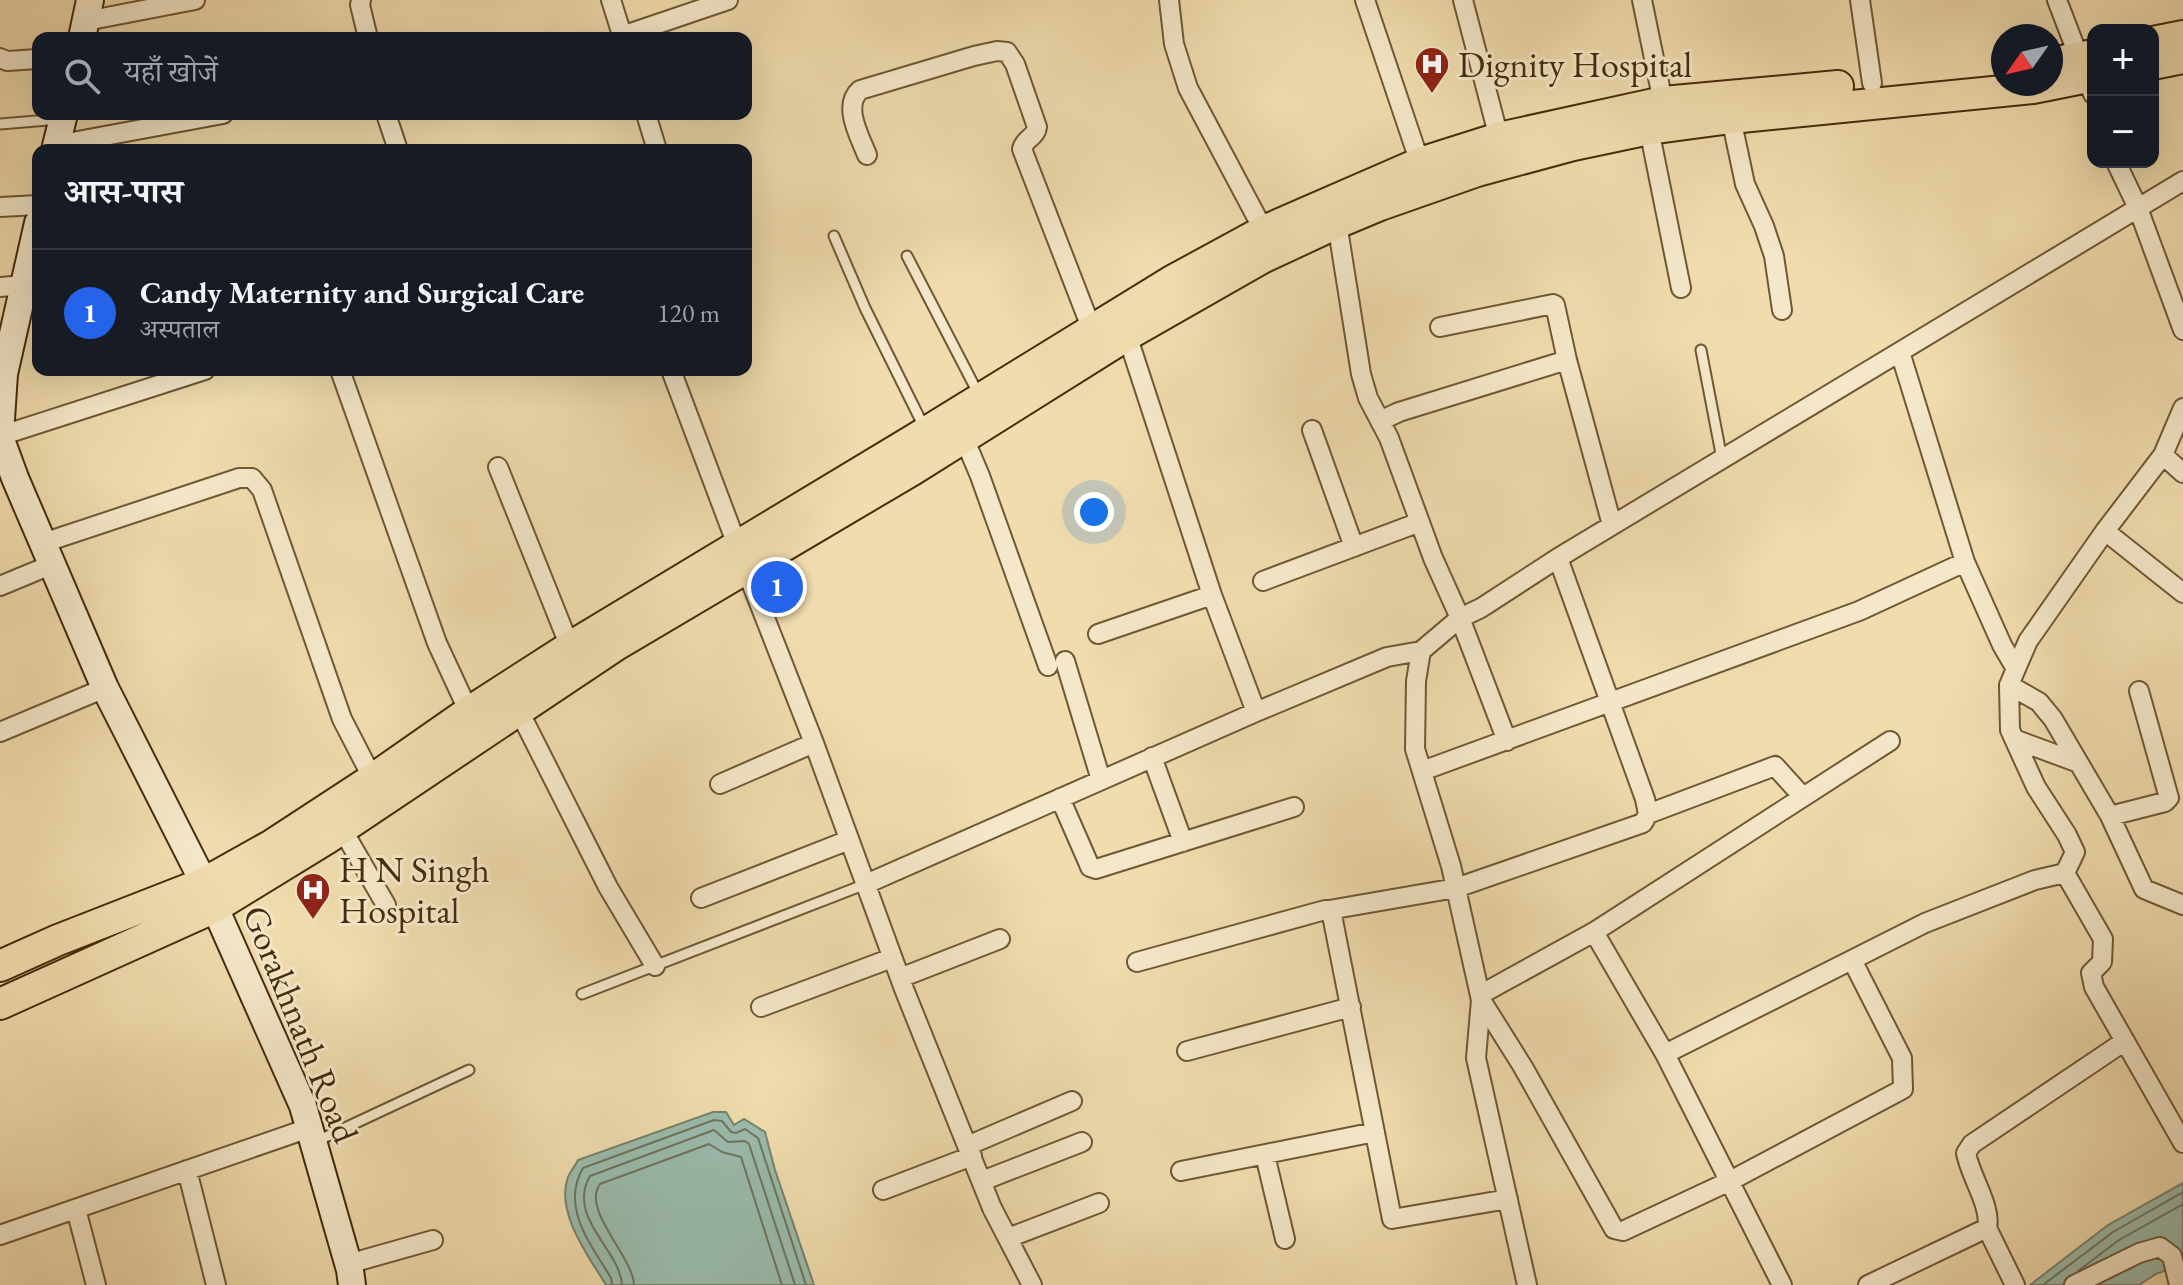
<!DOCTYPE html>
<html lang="hi">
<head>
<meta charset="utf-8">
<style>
	body { margin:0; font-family:"EB Garamond","Noto Serif Devanagari",serif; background:#242831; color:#f1f3f6 }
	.controls { position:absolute; right:24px; top:24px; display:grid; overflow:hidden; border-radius:16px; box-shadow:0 8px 32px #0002 }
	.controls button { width:72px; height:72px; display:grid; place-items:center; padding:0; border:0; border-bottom:2px solid #363941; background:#171b24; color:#f1f3f6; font:40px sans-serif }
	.compass { position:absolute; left:1991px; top:24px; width:72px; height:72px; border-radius:50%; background:#171b24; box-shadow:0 8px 32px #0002; rotate:236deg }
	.you { position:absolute; left:1094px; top:512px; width:28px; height:28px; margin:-20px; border:6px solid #fff; border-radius:50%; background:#1a73e8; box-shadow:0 0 0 12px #1a73e833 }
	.badge { display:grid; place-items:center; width:52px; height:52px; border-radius:50%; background:#2563eb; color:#fff; font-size:26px; font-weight:700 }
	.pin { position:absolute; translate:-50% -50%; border:4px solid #fff; box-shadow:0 2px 8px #0006 }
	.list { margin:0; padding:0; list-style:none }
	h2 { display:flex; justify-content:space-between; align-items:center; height:104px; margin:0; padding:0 32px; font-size:34px }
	h2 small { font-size:26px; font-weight:400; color:#9ea1a6 }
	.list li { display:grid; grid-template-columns:52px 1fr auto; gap:24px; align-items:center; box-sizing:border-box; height:128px; padding:0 32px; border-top:2px solid #363941 }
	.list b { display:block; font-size:30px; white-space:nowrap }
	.list p { margin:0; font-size:26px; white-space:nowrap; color:#9ea1a6 }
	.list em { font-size:26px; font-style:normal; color:#9ea1a6 }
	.icon { flex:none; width:44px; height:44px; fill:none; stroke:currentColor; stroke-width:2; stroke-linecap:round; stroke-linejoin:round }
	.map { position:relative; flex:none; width:2183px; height:1285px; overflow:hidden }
	.search { position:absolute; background:#171b24; box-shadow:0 8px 32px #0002; left:32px; top:32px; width:720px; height:88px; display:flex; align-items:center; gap:20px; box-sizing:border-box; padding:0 28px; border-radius:16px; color:#9ea1a6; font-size:30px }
	.panel { position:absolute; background:#171b24; box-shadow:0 8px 32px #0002; left:32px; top:144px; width:720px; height:232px; border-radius:16px }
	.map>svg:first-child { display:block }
</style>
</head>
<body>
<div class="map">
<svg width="2183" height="1285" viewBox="0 0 2183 1285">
	<rect width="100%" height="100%" fill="#f0dcad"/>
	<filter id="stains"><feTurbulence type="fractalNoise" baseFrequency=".0025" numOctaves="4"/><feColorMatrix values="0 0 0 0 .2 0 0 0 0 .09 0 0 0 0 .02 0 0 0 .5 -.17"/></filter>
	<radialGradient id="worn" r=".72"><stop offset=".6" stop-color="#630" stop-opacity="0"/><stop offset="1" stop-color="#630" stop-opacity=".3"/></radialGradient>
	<path fill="#9abbad" stroke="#78826c" stroke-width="2" d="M713,1112h13l8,13 10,-6 21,13 10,38 39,115h-208c-17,-28 -51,-73 -38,-108 2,-5 7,-11 10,-17z
		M2183,1183v81l-27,10 -17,11h-109l78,-60z"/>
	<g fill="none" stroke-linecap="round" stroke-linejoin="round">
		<path stroke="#6f745c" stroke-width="2" d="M2078,1271l41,-31 64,-36
			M612,1285l-1,-7c-20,-34 -51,-70 -28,-110l131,-48 8,1 9,11 5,1 9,-4 13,9 48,147
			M622,1285c-2,-36 -56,-67 -32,-109l124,-46 14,12 17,-1 4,3 46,141
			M634,1285c-1,-29 -53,-75 -34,-101l109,-40 13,8 19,5 41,128
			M2043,1285l70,-53 70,-40"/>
		<g stroke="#6f5834" stroke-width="13">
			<path id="lane" d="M0,124l60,-5
				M834,236l31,72 60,121
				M907,256l72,139
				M1701,350l21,109
				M582,994l284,-110
				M317,1141l152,-71"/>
		</g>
		<g stroke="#6f5834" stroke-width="22">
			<path id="street" d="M361,0l-1,5 8,33
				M611,0l12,38
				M1169,0l5,44 14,44 76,143
				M1365,0l55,163
				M1463,0l36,138
				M1642,0l21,102
				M1860,0l12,83
				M2057,0l36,94
				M86,21l109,-21
				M622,36l106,-36
				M0,58l7,3 31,-2
				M386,114l12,36
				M646,114l11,36
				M1731,118l14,66 19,42 10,30 8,54
				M1649,129l32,159
				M56,145l167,-31
				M867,155c-7,-18 -25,-49 -7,-65l114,-34 23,-5 10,1 8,12 22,63c-1,10 -13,12 -15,22l70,181
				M2116,162l22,46 45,122
				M0,207l38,-2
				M1337,223l24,151 7,24 21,40 44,120 27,60 47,123
				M0,287l24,-2
				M1440,327l113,-23 2,1 12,55 45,165
				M1127,335l85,260 44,117
				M1900,352l65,210 37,83 14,24
				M340,370l97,273 32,69
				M671,370l66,175
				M1380,421l19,-9 168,-52
				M1312,430l42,117
				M0,436l205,-66
				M964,438l16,38 68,190
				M2163,455l20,18
				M498,467l72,180
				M2105,531l78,62
				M43,543l196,-65h13l10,12 80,229 31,60
				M745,567l69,176 90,246 88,219 40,77
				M1263,581l157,-59
				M0,586l53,-22
				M1098,634l114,-39
				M1065,661l36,119
				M2009,685l30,17 14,17 57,97 34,73 39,16
				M518,709l90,178 47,79
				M0,732l105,-44
				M2014,739l65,24
				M1152,757l31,85
				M1422,771l437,-160 106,-49
				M720,784l94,-41
				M1060,798l28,64 2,5 6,2 198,-62
				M1648,814l127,-48 28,31
				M2110,816l55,-14 4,-4 -30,-107
				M342,829l44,76
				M2065,873l38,66 -1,23 -11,11 3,14 89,156
				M866,884l390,-172 131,-55 34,-6
				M701,898l148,-58
				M1329,910l127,-22 187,-65 5,-9 -3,-15 -87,-241
				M1594,932l71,122
				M1137,962l188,-52h6l61,309 116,-20
				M900,978l100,-39
				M1479,989l10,1 7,-4 98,-54 296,-191
				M1481,1000l42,67 91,162 9,2 107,-50 173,-92 -1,-31 -50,-98
				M761,1007l131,-49
				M1187,1051l164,-44
				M967,1146l105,-45
				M1265,1155l20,84
				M187,1170l29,115
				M1181,1171l194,-39
				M982,1181l100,-39
				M883,1190l89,-34
				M76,1209l20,76
				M1987,1228l28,57
				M0,1235l309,-107
				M1008,1238l91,-35
				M348,1264l85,-24
				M1527,1285l-51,-227 5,-58 -30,-134 -36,-117 1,-68 5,-30 39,-33 21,-10 77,-50 625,-377
				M1782,1285l-117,-231 260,-131 110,-43 30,-7 10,-21 -8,-17 -31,-48 -26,-57 -1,-45 19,-44 77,-110 58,-76 20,-47
				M1868,1285l119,-57c5,-21 -17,-52 -21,-75l6,-9 153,-103
				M2074,1285l65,-32 21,-6 12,9 7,29"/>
		</g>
		<g stroke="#442c0b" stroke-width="30">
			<path id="secondary" d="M82,38l8,-38
				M55,150l9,-36
				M0,434l4,-60 34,-151
				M0,437l15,41 90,210 99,195 99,223 47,164 2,15"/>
		</g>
		<g stroke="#442c0b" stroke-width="34">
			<path id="primary" d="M2153,42l30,-6
				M2051,63l42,-8
				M2153,64l30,-6
				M0,966l58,-26 146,-57 68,-38 101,-66 96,-67 101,-65 345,-208 257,-158 92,-50 156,-68 79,-25 164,-36 175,-16
				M0,1004l215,-97 111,-68 290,-194 296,-175 215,-135 135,-77 75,-35 43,-18 97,-34 96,-26 76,-16 82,-11 302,-30 60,-12"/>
		</g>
		<use href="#lane" stroke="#f5e8ca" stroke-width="9"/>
		<use href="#street" stroke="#f5e8ca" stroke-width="18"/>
		<use href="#secondary" stroke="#f5e8ca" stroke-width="26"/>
		<use href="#primary" stroke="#f0dcad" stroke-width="30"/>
	</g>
	<defs>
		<g id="hospital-pin" transform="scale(1.8)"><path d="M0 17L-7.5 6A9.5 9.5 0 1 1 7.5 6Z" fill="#8f2418" stroke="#f5e8ca"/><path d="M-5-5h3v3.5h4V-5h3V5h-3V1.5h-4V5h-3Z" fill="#fff"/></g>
	</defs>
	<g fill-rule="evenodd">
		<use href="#hospital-pin" x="1432" y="64"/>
		<use href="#hospital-pin" x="313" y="890"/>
	</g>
	<g text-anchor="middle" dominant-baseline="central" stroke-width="6" stroke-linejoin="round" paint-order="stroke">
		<g font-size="36" fill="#442c0b" stroke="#f5e8ca" text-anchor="start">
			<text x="1458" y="64">Dignity Hospital</text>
			<text x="339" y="869">H N Singh<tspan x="339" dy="41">Hospital</tspan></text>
		</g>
		<g font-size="36" fill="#442c0b" stroke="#f5e8ca">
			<text transform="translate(301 1024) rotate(68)">Gorakhnath Road</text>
		</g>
	</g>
	<rect width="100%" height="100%" filter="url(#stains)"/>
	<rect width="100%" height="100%" fill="url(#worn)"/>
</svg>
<div class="controls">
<button>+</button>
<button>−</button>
</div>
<svg class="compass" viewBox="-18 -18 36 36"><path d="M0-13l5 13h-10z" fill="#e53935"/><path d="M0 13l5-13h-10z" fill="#9ea1a6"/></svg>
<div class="you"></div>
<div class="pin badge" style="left:777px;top:587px">1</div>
<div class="search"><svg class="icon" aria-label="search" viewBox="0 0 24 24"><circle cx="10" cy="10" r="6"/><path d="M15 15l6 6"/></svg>यहाँ खोजें</div>
<section class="panel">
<h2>आस-पास<small></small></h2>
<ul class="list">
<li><span class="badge">1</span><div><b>Candy Maternity and Surgical Care</b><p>अस्पताल</p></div><em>120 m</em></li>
</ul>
</section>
</div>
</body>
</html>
